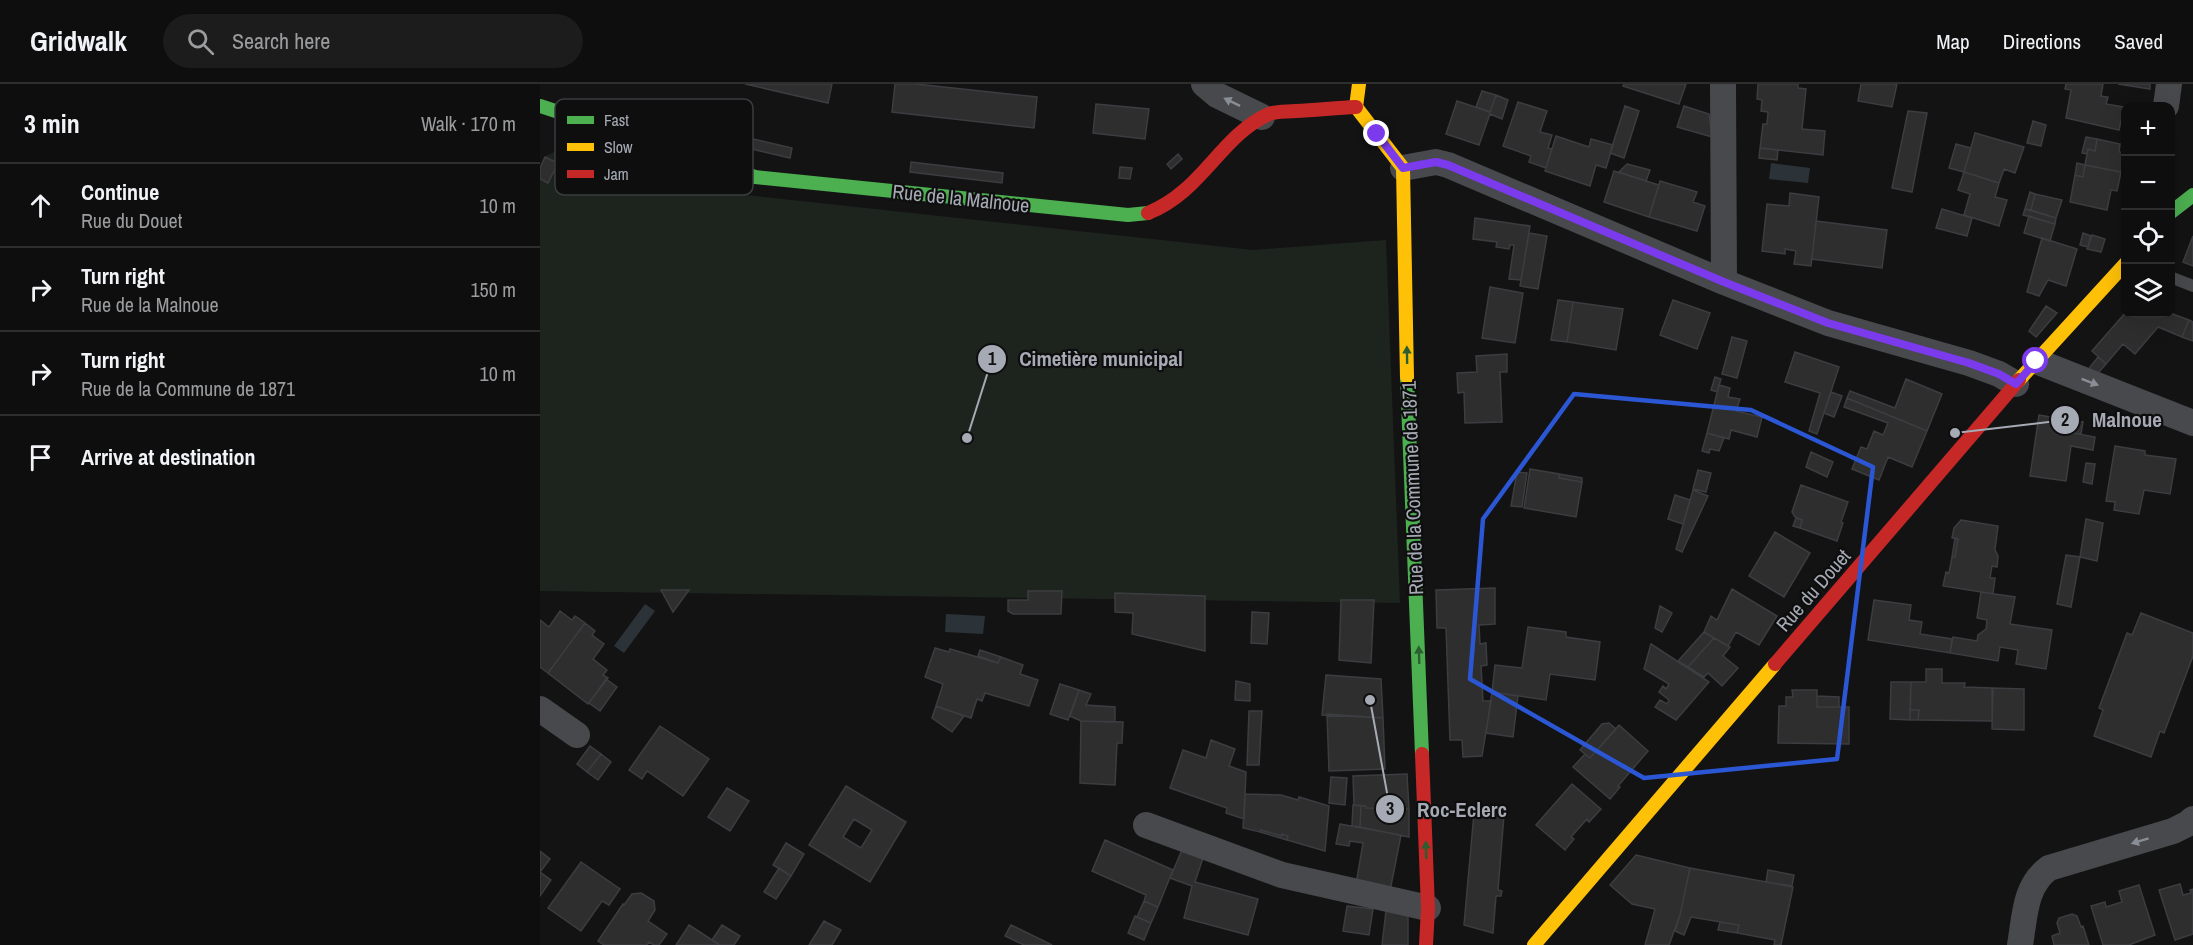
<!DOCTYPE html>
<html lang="en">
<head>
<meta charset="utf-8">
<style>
	body { margin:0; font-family:"Archivo Narrow",sans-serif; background:#1c1c1d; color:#f1f3f6 }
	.controls { position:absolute; right:18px; top:18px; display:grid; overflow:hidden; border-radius:12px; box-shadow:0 6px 24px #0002 }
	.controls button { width:54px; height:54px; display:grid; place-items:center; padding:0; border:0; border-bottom:2px solid #2e2e2f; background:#0e0e0f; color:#f1f3f6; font:30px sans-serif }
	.stop { position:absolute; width:18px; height:18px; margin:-14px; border:4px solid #7c3aed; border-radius:50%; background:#fff }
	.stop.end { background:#7c3aed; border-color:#fff; box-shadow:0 2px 6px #0008 }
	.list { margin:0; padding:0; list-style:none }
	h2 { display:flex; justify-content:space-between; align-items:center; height:78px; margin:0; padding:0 24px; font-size:26px }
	h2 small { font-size:20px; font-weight:400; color:#9b9c9e }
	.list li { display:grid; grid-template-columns:39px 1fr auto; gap:18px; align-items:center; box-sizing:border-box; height:84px; padding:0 24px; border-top:2px solid #2e2e2f }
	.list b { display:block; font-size:22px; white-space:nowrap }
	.list p { margin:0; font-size:20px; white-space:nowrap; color:#9b9c9e }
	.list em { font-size:20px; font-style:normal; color:#9b9c9e }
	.icon { flex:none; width:33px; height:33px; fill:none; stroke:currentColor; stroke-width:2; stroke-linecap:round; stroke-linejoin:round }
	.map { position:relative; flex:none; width:1653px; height:861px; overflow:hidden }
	header { display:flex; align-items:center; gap:36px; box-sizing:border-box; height:84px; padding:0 30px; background:#0e0e0f; border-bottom:2px solid #2e2e2f }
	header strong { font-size:28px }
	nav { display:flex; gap:33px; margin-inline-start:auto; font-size:21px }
	.search { width:420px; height:54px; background:#1c1c1d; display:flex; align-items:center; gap:15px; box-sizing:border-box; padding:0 21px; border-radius:33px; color:#9b9c9e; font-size:22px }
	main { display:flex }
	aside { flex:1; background:#0e0e0f }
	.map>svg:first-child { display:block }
</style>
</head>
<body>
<header>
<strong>Gridwalk</strong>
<div class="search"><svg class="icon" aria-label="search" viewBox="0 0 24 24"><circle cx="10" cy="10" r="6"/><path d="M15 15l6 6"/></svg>Search here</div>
<nav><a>Map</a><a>Directions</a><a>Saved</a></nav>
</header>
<main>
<aside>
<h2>3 min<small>Walk · 170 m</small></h2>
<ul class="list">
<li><svg class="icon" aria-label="ahead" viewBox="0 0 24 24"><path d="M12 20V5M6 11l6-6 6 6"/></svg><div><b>Continue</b><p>Rue du Douet</p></div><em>10 m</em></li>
<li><svg class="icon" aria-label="right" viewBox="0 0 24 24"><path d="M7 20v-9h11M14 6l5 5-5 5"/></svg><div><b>Turn right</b><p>Rue de la Malnoue</p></div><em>150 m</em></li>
<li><svg class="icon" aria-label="right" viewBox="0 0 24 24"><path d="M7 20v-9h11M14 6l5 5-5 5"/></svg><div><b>Turn right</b><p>Rue de la Commune de 1871</p></div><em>10 m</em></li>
<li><svg class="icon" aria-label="arrive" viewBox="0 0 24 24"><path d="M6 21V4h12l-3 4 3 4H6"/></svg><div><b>Arrive at destination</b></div></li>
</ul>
</aside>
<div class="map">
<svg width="1653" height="861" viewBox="0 0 1653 861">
	<rect width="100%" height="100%" fill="#131314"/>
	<path fill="#1d241e" d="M35,58l161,52 517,56 133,-10 14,363 -860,-12v-423l6,-12z"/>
	<path fill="#2b3338" d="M1231,79l39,5 -2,15 -39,-4z
		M105,520l10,7 -31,42 -10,-7z
		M406,530l39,2 -2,18 -38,-2z"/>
	<path fill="#2e2e2f" stroke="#3c3d40" stroke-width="1.5" fill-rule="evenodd" d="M205,0h87l-4,19z
		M355,0h21l121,13 -3,31 -142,-16z
		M1084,0h62l-7,20 -56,-18z
		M1218,0h40v4l8,1 -4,40 23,2 -2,24 -63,-7 3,-24h4l1,-12 -7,-1 1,-11 -5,-1z
		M1321,0h36l-5,23 -34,-6z
		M1526,0h37l-2,12 7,1 -2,7 18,3 -5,23 -53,-12 5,-28 -6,-1z
		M1578,0h32v5z
		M942,7l14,4 -6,17 -14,-5z
		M956,11l12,5 -6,19 -12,-5 -11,31 -33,-11 11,-33 33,11z
		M978,18l29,9 -7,21 12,3 -4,13 4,1 -6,19 -17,-6 2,-6 -28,-10z
		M556,20l53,5 -4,30 -52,-6z
		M1085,22l14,5 -15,47 -14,-5z
		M1144,22l25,8 3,23 -35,-10z
		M1368,27l19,2 -15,79 -20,-4z
		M1493,37l13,4 -5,21 -14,-3z
		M162,43l90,21 -2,10 -90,-21z
		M1435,49l49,14 -9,26 -11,-4 -5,14 -35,-11z
		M1016,52l33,11 2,-8 22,6 -7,23 -10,-3 -6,21 -45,-15z
		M1546,53l11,2 -2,12 -7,-2 -1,5 -5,-1z
		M1557,55l23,5 -1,8 6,1 -4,19 -36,-7 3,-16 7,2z
		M1416,60l15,4 -7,24 -15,-4z
		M1220,64l18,2 -1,10 -18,-2z
		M638,70l4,5 -11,10 -4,-5z
		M5,73l13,6 -10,20 -8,-4v-11z
		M371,78l92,11 -1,10 -92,-11z
		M1537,79l8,2 -2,12 -8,-2z
		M1087,80l23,6 -4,11 -27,-9z
		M1545,81l36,7 -4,19 -6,-1 -4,20 -37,-8 5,-27 8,2z
		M580,83l12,1 -2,11 -11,-1z
		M1074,87l45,14 -10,32 -45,-15z
		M1424,88l35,11 -4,14 12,3 -8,26 -35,-11 6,-21 -12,-4z
		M1120,97l37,11 -4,10 12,4 -8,25 -48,-14z
		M1490,108l5,2 -4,16 -6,-1z
		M1250,109l29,4 -8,69 -17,-2 2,-13 -11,-2v5l-23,-3 5,-47 22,2z
		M1495,110l27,6 -6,18 -25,-8z
		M1402,125l30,9 -5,18 -31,-8z
		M1485,125l31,9 -1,6 -32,-9z
		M1489,132l26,8 -5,17 -26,-8z
		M935,134l55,8 -9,54 -12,-1 5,-34h-4l-1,4 -13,-2 1,-5 -24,-3z
		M1276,137l71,9 -5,38 -70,-9z
		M989,149l18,3 -9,53 -18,-3z
		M1543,149l8,3 -3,11 -8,-2z
		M1552,151l13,4 -4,13 -14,-3z
		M1653,152v30l-10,-4z
		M1502,154l35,11 -11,37 -18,-6 -9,16 -12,-4z
		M950,203l33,6 -8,50 -33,-5z
		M1018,216l15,2 -6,40 -16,-2z
		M1133,216l37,13 -13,36 -37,-14z
		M1033,218l50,7 -7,41 -49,-8z
		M1506,222l11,7 -21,24 -7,-6z
		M1586,228v2l44,-1 19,7 -7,17 -24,-10 -23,27 -12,-10 -17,20 -14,-13z
		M1649,236l4,2v19l-11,-4z
		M1192,253l15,4 -10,37 -15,-4z
		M1255,268l44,15 -22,67 -8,-3 11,-38 -35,-11z
		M967,270v18h-7l2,50 -37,1 -1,-31 -6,1 -1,-20 20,-1 -1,-16z
		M1558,273l8,7 -8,9 -11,-2z
		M1175,293l6,2 -4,13 -6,-2z
		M1366,295l36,15 -15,37 -80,-33 3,-7 45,17z
		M1179,301l11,3 -2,9 12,2 -4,12 26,6 -5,20 -26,-7 -2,9 -22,-6z
		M1291,308l11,4 -8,21 -10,-4z
		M1307,314l80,33 -15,36 -24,-10 -9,23 -27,-11 9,-22 6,2 7,-18 9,4 5,-12 -44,-16z
		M1499,331l35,6 -1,12 22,4 -2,13 -22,-4 -5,35 -36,-5z
		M1534,337l9,1 -2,12 -8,-1z
		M1167,349l17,5 -5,13 -9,-2 -1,4 -7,-2z
		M1575,362l30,5v4l31,4 -6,35 -26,-4 -5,24 -25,-4 1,-8 -9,-1z
		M1271,368l22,10 -6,15 -21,-10z
		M1546,379l9,1 -3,20 -9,-2z
		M990,385l29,5v4l23,4 -6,35 -52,-9z
		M1158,386l13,3 -5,19 -13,-3z
		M977,388l10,1 -5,34 -11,-1z
		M1019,390l23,4v4l-23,-4z
		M1261,401l47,17 -7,20 2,1 -6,18 -37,-13 2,-8 -7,-3 -3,-5z
		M1153,406l15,6 -26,56 -6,-3z
		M1135,411l15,5 -7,24 -15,-5z
		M1256,434l6,2 -2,8 -7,-2z
		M1546,435l17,4 -6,38 -17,-4z
		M1421,436l37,6 -3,24 3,6 -1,11 -5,-1 -2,12h5l-2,16 -50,-8 3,-14 3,1 3,-16h3l3,-18 -6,-1 2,-10z
		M1235,448l35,21 -26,44 -35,-21z
		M1415,454l3,1 -3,18h-3z
		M1526,471l14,2 -9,50 -14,-3z
		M955,504v36l-16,1 1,19 6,-1 1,22 -6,1 2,35h8l-9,55 -19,1 -1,-17h-12l-4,-112h-9l-1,-38z
		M1192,505l45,27 -18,29 -23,-13 -8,14 -24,-14 7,-16 6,4z
		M121,506h28l-16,22z
		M488,507h34l-1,23h-48l-5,-3v-11h20z
		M1441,508l34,5 -5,27 42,6 -6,39 -30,-5 2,-14 -18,-3 -2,14 -48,-8 3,-16 24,4 1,-6 8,-6 1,-9 -10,-2z
		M575,509l90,3v55l-73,-17 1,-21 -18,-1z
		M801,516h33l-3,63 -32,-3z
		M1334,516l37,5 -2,15 13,2 -2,12 32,5 -2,14 -82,-13z
		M1120,522l12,7 -10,19 -7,-4z
		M20,527l12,9 3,-4 10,7 -37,50 -8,-6v-47l9,7z
		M712,528l17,1 -2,31 -16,-1z
		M1601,529l52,20v23l-29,77 -4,-2 -9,26 -57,-21 9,-26 -4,-2 28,-75 5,2z
		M45,539l10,8 -3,4 12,9 -11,15 14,11 -4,5 5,3 -20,26 -40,-31z
		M988,543l38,5v5l34,5 -5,38 -45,-6 -4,26 -54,-8 3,-27 27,3z
		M1164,548l10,6 -26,29 -10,-6z
		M1174,554l16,9 -7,9 15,12 -16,18 -14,-13 -4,4 -16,-10z
		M1111,560l58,38 -33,38 -21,-13 5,-7 7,4 2,-4 -10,-8 4,-6 3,3 3,-5 -25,-15z
		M395,564l14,4 1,-3 48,14 3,-6 22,8 -3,9 18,6 -9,26 -44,-13 -3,8 -5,-2 -6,19 -35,-12 7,-22 -18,-7z
		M440,566l21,7 -3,6 -20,-7z
		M1386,585h16v14h23l-1,4 28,1v33l-74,-1 1,-10h-9l1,-28h15z
		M786,591l55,4 2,39 -61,-3z
		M66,595l11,8 -17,24 -11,-8z
		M696,597l14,3v17l-15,-1z
		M1351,598h20l-1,38 -20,-1z
		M520,600l19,6 -11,30 -18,-6z
		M1453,604l31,1v41l-32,-1z
		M539,606l12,4 -5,11 29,2v15l-34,-1 -11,-5z
		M1252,606h25v17h32v37l-71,-1 1,-37h7v-9h7z
		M952,608l26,4 -5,41 -27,-4z
		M1277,612l22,1v10h-22z
		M396,622l28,10 -12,16 -20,-14z
		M1370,626h9l-1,10h-8z
		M709,627h13l-3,54h-12z
		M787,630l56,4 2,51 -56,2z
		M541,637l42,1 -1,21h-5l-2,42 -35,-2z
		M1069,639l7,6 -26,29 -10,-8 22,-26z
		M1079,641l29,26 -30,35 2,1 -10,12 -37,-32 12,-13 5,4z
		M120,642l49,33 -26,37 -36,-25 -5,8 -13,-9z
		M671,656l24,9 -6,17 17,6 -2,47 -18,-6 1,-5 -57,-20 13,-38 23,8z
		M50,662l11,8 -14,18 -10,-8z
		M61,670l10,8 -13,18 -11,-8z
		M867,690l2,35 -43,-1v-2l-12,-1 -1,-29z
		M791,693l16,1 -2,27 -16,-2z
		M1032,700l29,25 -12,13 -2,-3 -16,18 3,2 -9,11 -29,-25z
		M306,702l60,36 -36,60 -61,-37zM314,735l18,11 -11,18 -18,-11z
		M187,704l22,13 -19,30 -22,-14z
		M705,710l36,1 17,5 1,-3 30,9 -4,45 -38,-11 1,-4 -6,-2v2l-21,-6 -1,2 -17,-4z
		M813,721l8,1 -1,21 -8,-1z
		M821,722h5v2l43,1v28l-49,-10z
		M934,729l30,2 -6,75 4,1 -1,5h-5l-3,37 -29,-8z
		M800,740l61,11 -11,56 -34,-7 7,-41 -13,-2 -1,5 -13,-2z
		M721,746l21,6v-2l6,2 -1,4 -27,-8z
		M565,756l68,30 -15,37 -14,-6 2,-6 -54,-24z
		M246,759l18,11 -13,22 -18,-11z
		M642,766l21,8 -8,24 63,17 -10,36 -64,-17 8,-32 -22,-8z
		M0,767l10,8 -10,13z
		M1096,771l54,13 -10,47 -11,30h-24l10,-36 -23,-5 -22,-19z
		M41,778l39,27 -11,16 -7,-4 -21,30 -33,-23z
		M239,784l12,8 -15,23 -12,-7z
		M1150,784l103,19 -12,58h-7l1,-5 -38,-7 2,-8 -48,-8 -7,18 -9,-4 5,-16z
		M1228,786l26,5 -2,11 -26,-4z
		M0,788l11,8 -11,16z
		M1640,800l3,11 8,-2 -1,-3 3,-1v45l-18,6 -16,-50z
		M1599,801l16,50 -26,10h-26l-12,-39 14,-4 1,5 16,-5 -3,-11z
		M101,809l13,8 1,9 -7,11 19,13 -8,11h-5l-5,-3 -2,3h-43l-6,-4 25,-37 1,1 8,-11z
		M604,817l14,6 -7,16 -14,-6z
		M807,822l26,3 -4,26 -26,-4z
		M846,827l20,3 2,3v28h-26z
		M1532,830l5,2 4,11 2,-1 6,19h-35l-2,-9 8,-3 -3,-10 2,-5z
		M595,832l16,7 -7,17 -16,-7z
		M284,837l17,9 -9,15h-23z
		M1180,838l19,3 -2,8 -19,-3z
		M149,841l23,15 8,5h-44z
		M182,841l18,11 -6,9h-14l-8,-5z
		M471,841l41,20h-28l-19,-9z"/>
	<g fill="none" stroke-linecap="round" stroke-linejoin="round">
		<path stroke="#48494c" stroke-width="12" d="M1630,193l23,9"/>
		<path stroke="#48494c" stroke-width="26" d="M664,0l13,11 45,22
			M1183,0l1,198
			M1626,22l3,-22
			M863,84l33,-6 12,3 276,117 104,41 141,40 30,11 17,10
			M1496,277l157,62
			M0,625l37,26
			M606,741l136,50 146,33
			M1480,861c5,-28 4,-59 29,-77l124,-37 14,-7 6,-5"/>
		<path stroke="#4caf50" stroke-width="14" d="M0,22l215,71 373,38 20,-2
			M1630,129l23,-18
			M867,293l15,377"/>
		<path stroke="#ffc107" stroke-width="14" d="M819,0l-3,23 47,61 4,209
			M1479,296l107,-117
			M994,861l241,-281"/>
		<path stroke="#c62828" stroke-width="14" d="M608,129c55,-22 72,-77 121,-99 7,-3 18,-2 27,-3 20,-1 40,-3 60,-4
			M1235,580l244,-284
			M882,670l6,154 -2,37"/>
	</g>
	<defs><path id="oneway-solid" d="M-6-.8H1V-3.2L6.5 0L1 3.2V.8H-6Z" transform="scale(1.5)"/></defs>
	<g fill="#898d95">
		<use href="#oneway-solid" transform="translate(692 18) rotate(-154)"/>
		<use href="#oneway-solid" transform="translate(1550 298) rotate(21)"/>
		<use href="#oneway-solid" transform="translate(1600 757) rotate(163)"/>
	</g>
	<g fill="#2d5e30">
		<use href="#oneway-solid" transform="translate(867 271) rotate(-91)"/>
		<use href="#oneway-solid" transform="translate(879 571) rotate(-92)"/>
		<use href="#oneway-solid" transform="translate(886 766) rotate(-92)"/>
	</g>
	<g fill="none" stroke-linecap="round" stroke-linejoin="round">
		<path stroke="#7c3aed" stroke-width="8" d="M837,50l26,34 33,-6 12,3 276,117 104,41 141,40 30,11 17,10 20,-23"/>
	</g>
	<path fill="none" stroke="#2b57d4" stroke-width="4.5" stroke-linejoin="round" d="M1034,310l177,16 122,57 -36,292 -193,19 -174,-99 13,-160z"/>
	<g text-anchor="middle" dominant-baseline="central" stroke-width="4.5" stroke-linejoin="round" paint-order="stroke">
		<g font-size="20" fill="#a5aab4" stroke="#0e0e0f">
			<text transform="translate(421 114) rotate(6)">Rue de la Malnoue</text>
			<text transform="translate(872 404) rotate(-92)">Rue de la Commune de 1871</text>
			<text transform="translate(1273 506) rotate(-49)">Rue du Douet</text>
		</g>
	</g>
	<rect x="15" y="15" width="198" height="96" rx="9" fill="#0e0e0f" stroke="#3b3d41" stroke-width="1.5"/>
	<rect x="27" y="32" width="27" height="8" fill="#4caf50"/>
	<rect x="27" y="59" width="27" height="8" fill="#ffc107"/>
	<rect x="27" y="86" width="27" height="8" fill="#c62828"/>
	<g font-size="16" fill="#a5aab4">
		<text x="64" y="42">Fast</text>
		<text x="64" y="69">Slow</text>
		<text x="64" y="96">Jam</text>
	</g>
	<path fill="none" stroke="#a5aab4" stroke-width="2" d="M427 354L452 275M1415 349L1525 336M830 616L850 725"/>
	<g fill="#a5aab4" stroke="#0e0e0f" stroke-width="2">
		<circle cx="427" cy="354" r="6"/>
		<circle cx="1415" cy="349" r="6"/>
		<circle cx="830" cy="616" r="6"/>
		<circle cx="452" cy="275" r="15"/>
		<circle cx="1525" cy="336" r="15"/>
		<circle cx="850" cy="725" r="15"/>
	</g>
	<g font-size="18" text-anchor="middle" font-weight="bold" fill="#111">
		<text x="452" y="281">1</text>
		<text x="1525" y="342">2</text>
		<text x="850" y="731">3</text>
	</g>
	<g font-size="21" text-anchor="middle" font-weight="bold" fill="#a5aab4" stroke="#0e0e0f" stroke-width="4.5" stroke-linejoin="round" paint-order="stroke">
		<text x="561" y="282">Cimetière municipal</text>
		<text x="1587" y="343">Malnoue</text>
		<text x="922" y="733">Roc-Eclerc</text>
	</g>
</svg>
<div class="controls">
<button>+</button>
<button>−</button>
<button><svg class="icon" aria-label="locate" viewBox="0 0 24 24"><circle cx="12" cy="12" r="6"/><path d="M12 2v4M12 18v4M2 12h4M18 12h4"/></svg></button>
<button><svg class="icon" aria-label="layers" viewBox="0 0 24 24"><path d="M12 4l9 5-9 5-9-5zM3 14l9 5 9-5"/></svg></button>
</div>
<div class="stop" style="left:1496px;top:277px"></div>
<div class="stop end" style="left:837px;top:50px"></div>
</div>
</main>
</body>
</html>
